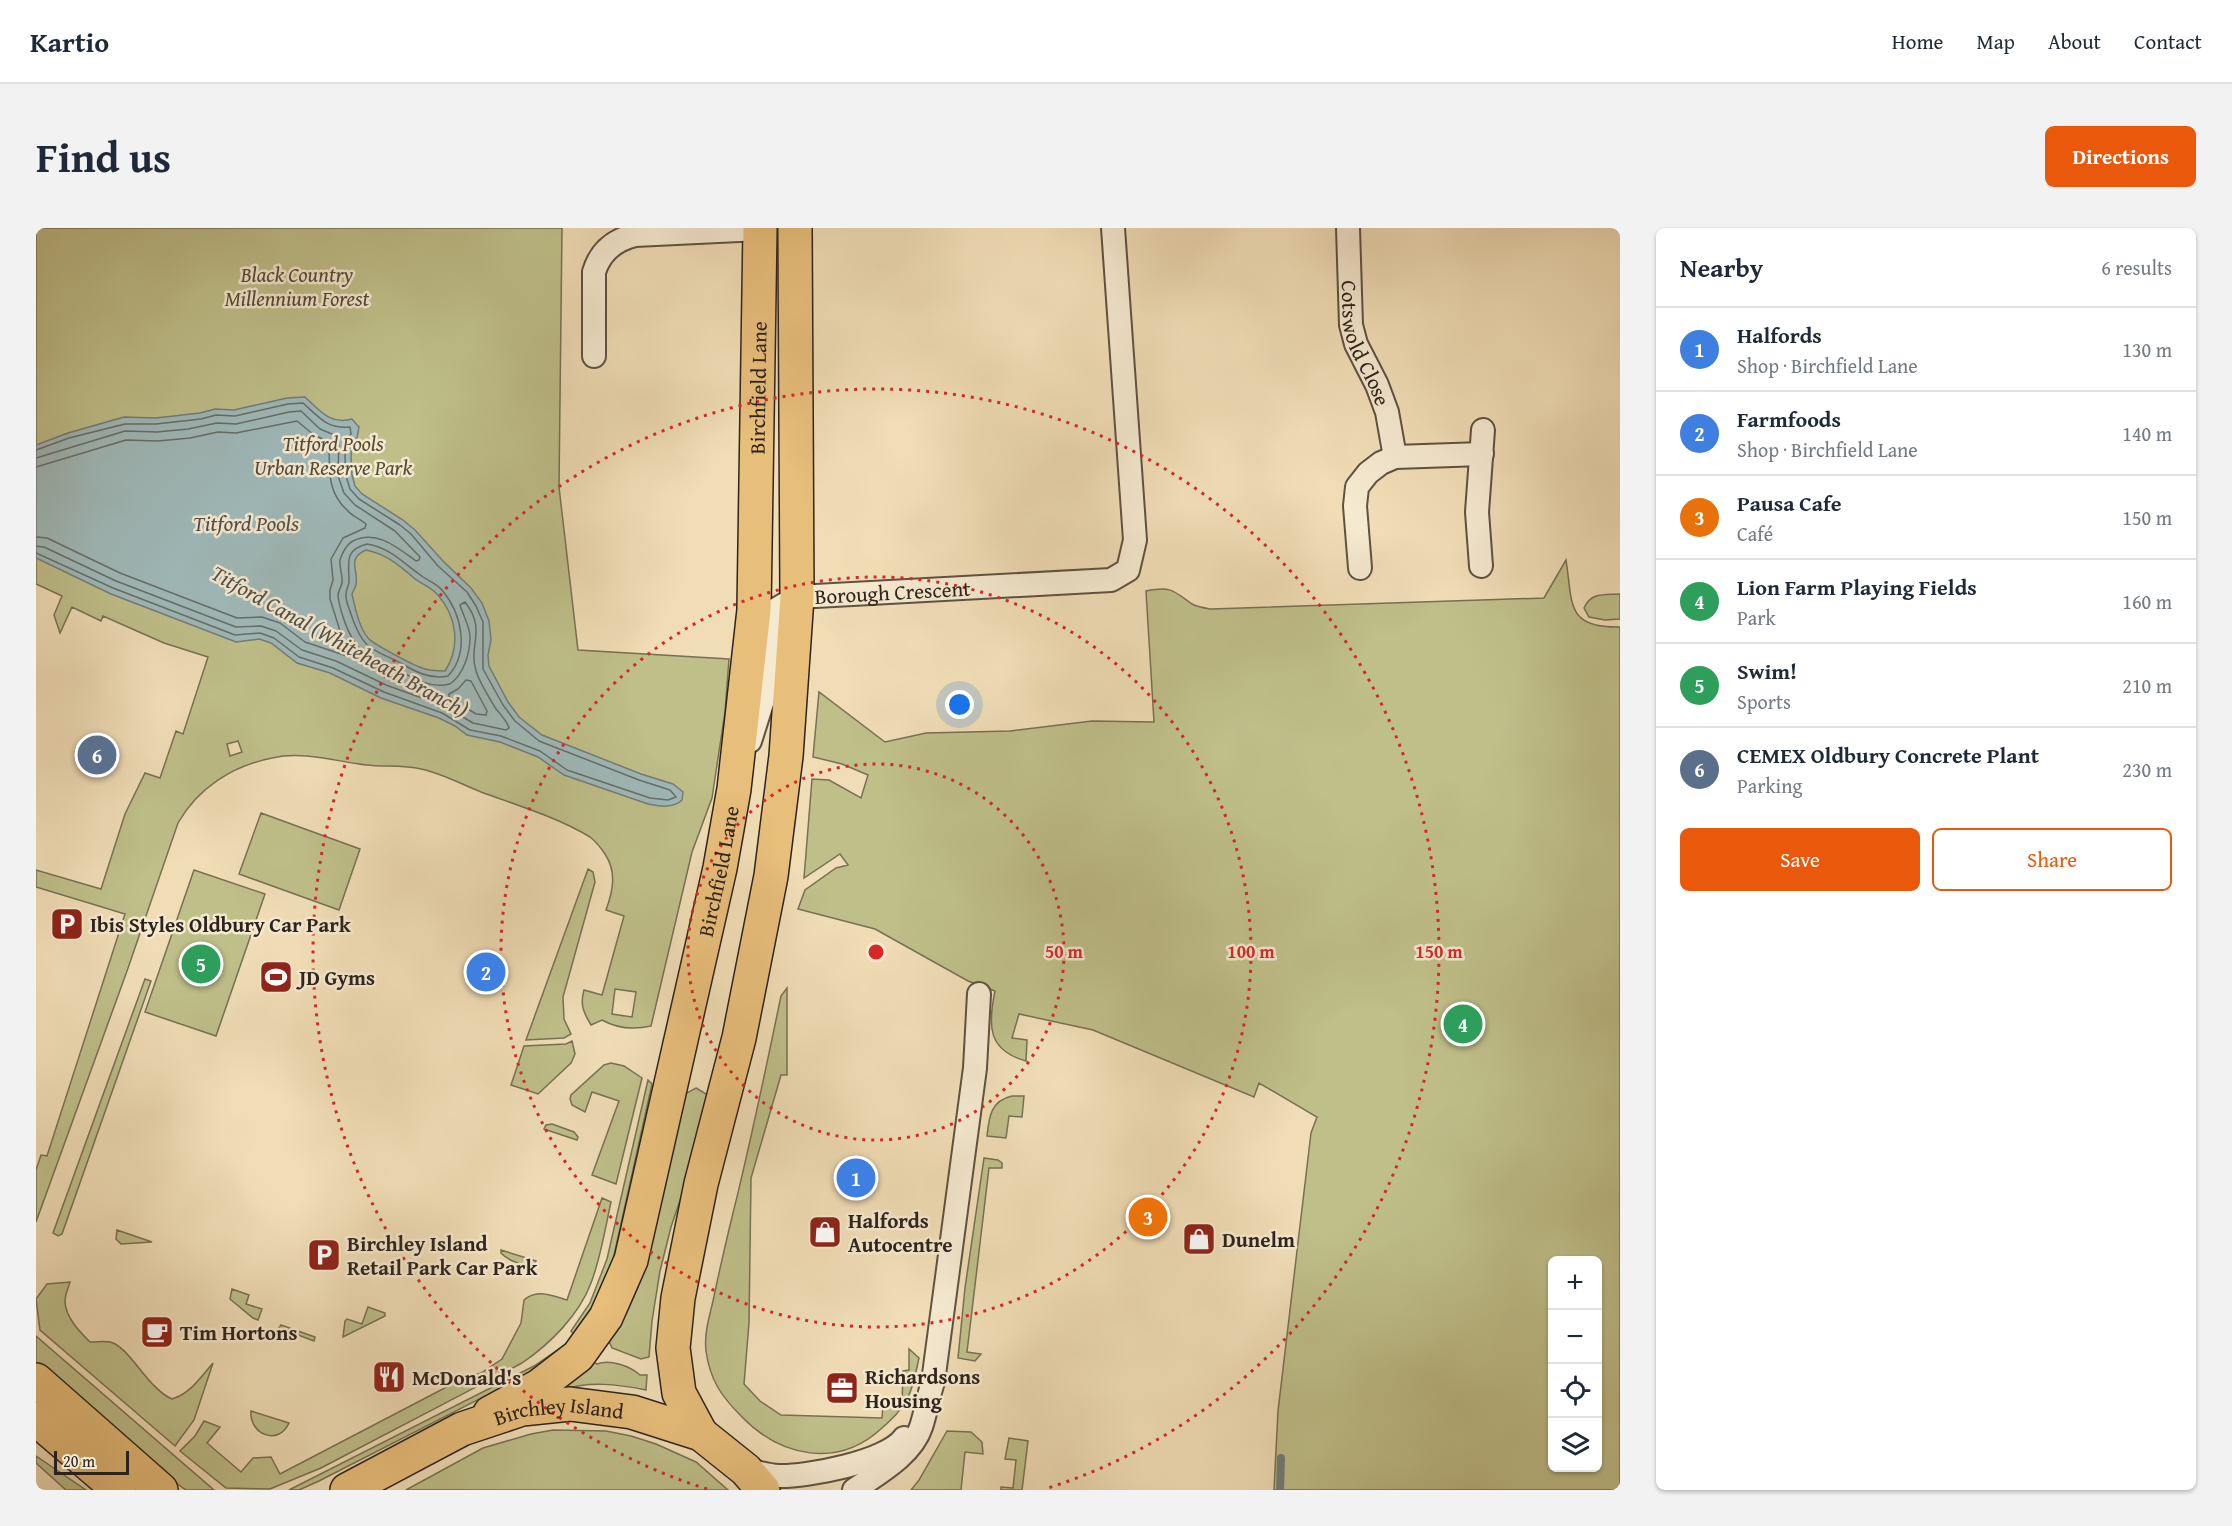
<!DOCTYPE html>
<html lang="en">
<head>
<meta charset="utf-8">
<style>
	body { margin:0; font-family:"Gentium Book Plus",serif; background:#f2f2f3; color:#1f2937 }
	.controls { position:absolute; right:18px; bottom:18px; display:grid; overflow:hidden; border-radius:9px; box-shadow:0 2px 4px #0004 }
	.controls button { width:54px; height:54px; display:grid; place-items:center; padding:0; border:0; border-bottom:2px solid #e0e1e3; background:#fff; color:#1f2937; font:30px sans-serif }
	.scale { position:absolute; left:18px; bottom:15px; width:75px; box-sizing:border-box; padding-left:6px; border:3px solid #2e231c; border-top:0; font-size:16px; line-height:21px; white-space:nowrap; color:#2e231c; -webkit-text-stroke:4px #f5e9d0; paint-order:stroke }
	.you { position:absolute; left:924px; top:477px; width:21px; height:21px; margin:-15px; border:4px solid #fff; border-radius:50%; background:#1a73e8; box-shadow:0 0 0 9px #1a73e833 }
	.badge { display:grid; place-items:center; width:39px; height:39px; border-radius:50%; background:#ea580c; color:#fff; font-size:20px; font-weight:700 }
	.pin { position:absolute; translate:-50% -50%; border:3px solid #fff; box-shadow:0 2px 6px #0006 }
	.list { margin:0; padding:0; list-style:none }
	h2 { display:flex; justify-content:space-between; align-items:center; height:78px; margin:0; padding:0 24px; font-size:26px }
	h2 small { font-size:20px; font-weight:400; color:#747a83 }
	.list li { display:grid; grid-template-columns:39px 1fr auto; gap:18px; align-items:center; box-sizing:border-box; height:84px; padding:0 24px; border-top:2px solid #e0e1e3 }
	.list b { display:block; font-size:22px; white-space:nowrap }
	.list p { margin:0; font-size:20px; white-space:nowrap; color:#747a83 }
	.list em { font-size:20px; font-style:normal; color:#747a83 }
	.actions { display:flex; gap:12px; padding:18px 24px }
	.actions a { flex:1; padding:14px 0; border:2px solid #ea580c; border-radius:9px; text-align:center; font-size:21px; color:#ea580c }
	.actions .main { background:#ea580c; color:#fff }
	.icon { flex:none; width:33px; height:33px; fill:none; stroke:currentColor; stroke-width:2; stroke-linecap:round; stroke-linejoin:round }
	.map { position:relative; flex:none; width:1584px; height:1262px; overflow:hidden; border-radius:9px }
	header { display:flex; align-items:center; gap:36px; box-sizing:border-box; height:84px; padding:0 30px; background:#fff; border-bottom:2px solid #e0e1e3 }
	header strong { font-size:28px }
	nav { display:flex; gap:33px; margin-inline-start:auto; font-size:21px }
	.intro { display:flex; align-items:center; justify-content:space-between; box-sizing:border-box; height:144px; padding:0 36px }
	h1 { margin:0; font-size:42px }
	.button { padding:15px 27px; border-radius:9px; background:#ea580c; color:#fff; font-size:21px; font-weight:700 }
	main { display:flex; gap:36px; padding:0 36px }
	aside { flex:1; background:#fff; border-radius:9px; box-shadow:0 2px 4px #0004 }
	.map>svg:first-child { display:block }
</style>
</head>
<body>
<header>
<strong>Kartio</strong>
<nav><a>Home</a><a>Map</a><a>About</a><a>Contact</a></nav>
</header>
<div class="intro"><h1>Find us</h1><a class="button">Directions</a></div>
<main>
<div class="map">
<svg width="1584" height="1262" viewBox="0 0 1584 1262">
	<rect width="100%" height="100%" fill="#f0ddb6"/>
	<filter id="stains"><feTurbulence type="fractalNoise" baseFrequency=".00333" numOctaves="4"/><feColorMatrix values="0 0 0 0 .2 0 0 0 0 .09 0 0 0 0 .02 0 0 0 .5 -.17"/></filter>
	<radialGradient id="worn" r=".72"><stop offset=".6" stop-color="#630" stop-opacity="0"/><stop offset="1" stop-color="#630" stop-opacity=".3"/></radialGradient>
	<path fill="#bfbf8a" stroke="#767153" stroke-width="1.5" fill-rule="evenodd" d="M0,0h526l-3,259 19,163 151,9 -4,53 -13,86 -20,54 -41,174c-18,4 -33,3 -49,-6l-11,5c-8,-13 -11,-21 -7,-35l18,5 22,-79 -18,-6c7,-19 11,-38 -1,-56 -4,-6 -10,-13 -15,-17 -33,-20 -74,-32 -109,-45 -20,-8 -40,-19 -60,-23 -18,-4 -37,-2 -55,-4 -31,-4 -63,-14 -94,-7 -40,8 -74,30 -94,65l-51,148 -91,251v-52l5,-15 6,1 78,-242 -89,-27v-17l65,19 24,-75 20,-41 15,5 16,-47 7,3 25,-77 -44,-14 -61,-27 -2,5 -29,-14 -12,26 -6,-18 8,-19 -26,-12zM202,513l4,11 -12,4 -3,-12zM579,761l21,3 -4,25 -20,-3z
		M1530,332c7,43 -1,68 54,67v863h-346l4,-79 33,-278 6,-16 -58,-34 -5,14 -161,-67 -74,-16 -7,24 15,2 -1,21c-39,-11 -38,-36 -31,-70l-27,-10 -93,-52 -77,-20 7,-19 31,-22 12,-3 -8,-11 -36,24 8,-99 17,1 32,18 7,-23 -26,-11 -29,-7 6,-65 66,50 41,-9 84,-2 82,-10 62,1 -8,-131c26,-5 26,-1 46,13 5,3 13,4 19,5l333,-11zM1516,1032h46v208h-46z
		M1584,366v25l-15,1 -16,-3 -5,-9c7,-16 20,-13 36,-14z
		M225,585l99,36 -21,61 -100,-36z
		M552,641l5,3 2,10 -32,115 1,22 7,15 -7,4 -38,2z
		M158,642l71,24 -49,142 -71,-24z
		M109,751l6,2 -89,253 -4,2 -5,-3z
		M751,760v87h-6l-30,103 -2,145 -5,61 16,17 21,14 101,3 1,-13h19l1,-34 6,-1v-21l10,9c-3,13 -5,27 -11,39 -6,13 -16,22 -26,31 -44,41 -101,29 -140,-11 -21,-21 -32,-37 -36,-66 -2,-17 3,-33 7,-50 6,-29 13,-59 20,-88 18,-72 33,-145 48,-217z
		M536,813l3,13 -4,9 -33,31 -27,-9 13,-39 42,-2z
		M575,835l13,3 18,12 -26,106 -24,-9 27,-74 -27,-9 -7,20 -13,-7 -2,-6 1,-4 33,-30z
		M612,852l4,4 -41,185 -20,41 -17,25 -3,-4 19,-28 17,-44z
		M660,860l12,7 -20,82 -17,50 -11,44 -8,50 -3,36 -8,2 -29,-11 -4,-9 19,-27 11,-25 47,-193z
		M976,868h12l-2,21 -13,-1 -3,22 -19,-2c2,-18 3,-35 25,-40z
		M516,896l22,8 4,5 -1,3 -33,-11 2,-4z
		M948,930l14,2 4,3v5h-13l-22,184 14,2 -6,7 -17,-3 7,-70z
		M566,970l9,4c-6,27 -10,55 -20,81 -12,32 -41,61 -69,80l-201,105 -51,21 -44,-1 -46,-37 15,-15 9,-15 16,6 -13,16 34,29 12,-14 18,-1 9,17 180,-94 21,-7 21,-14 19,-36 3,-23c13,-12 29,-4 43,0z
		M81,1002l35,12 -31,2 -5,-5z
		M465,1022l35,11 -2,4c-10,1 -26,-4 -33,-12z
		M34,1054c-2,6 -5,13 -5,19 0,16 15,31 25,41 7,0 14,-1 20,0 19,4 38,47 62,57 18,-5 29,-22 41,-36l-19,57 -19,26 -135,-116 -4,-31 11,-15z
		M196,1061l17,6 -3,9 16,5 -4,11 -5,-2 -23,-19z
		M332,1079l17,6v3l-42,21 2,-16 2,-2 15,5z
		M245,1097l34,12 -1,4 -35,-13z
		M0,1108l178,154h-28l-10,-7 -140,-119z
		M530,1116l-18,17 -14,10 -215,110 -20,9h-10l245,-124z
		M554,1133l7,3c13,-5 33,2 43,11h7l-1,15c-29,-6 -57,-9 -85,0z
		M215,1183l38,12c-10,23 -40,12 -38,-12z
		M517,1202l53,1 25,5 25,8 40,18 32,28h-322l77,-42 48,-14z
		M911,1203l24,1 11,10 1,12 -18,-2 -4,38h-50l8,-10z
		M973,1210l19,3 -6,49h-21v-3l12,1 3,-28 -11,-1z
		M0,1228l3,2 47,32h-20l-30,-27z"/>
	<path fill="#9fb9b9" stroke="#727d7a" stroke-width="1.5" fill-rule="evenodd" d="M269,169c15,14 25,28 47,22l7,8 -2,11 -5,5 -1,15 1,17 3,11 7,8 41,26 12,10 28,31 28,27 11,15 7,18 2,19 -3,15 1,11 19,36 11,15 23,18 99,39 32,10 10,8 -1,8c-9,9 -23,6 -34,4l-84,-29 -26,-18 -38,-15 -33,-7 -12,-9 -16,-8 -58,-20 -51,-25 -33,-10 -26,-20 -12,-4 -23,3 -125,-48 -75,-36v-113l32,-12 56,-16 32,1 44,-5 15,-4 19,1 53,-12zM330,322c20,4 33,15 48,28 7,6 17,9 23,16 20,22 24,53 8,77 -8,0 -16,0 -23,-3 -9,-3 -49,-24 -54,-30 -9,-11 -13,-30 -16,-44 1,-3 3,-6 4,-9 3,-16 -10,-26 10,-35z"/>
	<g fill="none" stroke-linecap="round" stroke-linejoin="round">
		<path stroke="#666e6a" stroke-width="1.5" d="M0,222l33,-12 56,-14h31l45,-5 15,-4 19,1 53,-12 15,-1c17,15 24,26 47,24l1,7 -5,7 -1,17 1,18 4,13 9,10 41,26 11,9 27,32 29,26 9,14 7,16v47l20,36 12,16 24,20 100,39 31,10 6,7 -8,3 -18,-2 -83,-28 -27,-19 -39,-15 -31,-6 -28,-17 -58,-21 -51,-24 -34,-11 -25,-19 -14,-5 -25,2 -122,-47 -77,-35
			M0,230l89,-27 32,1 31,-3 29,-6 19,1 53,-12 12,-1 19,18 19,8 -1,39 6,17 11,12 40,26 25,26 -1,3 -3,1c-18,-13 -40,-32 -63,-20 -6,3 -11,12 -13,19 -1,7 3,15 2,23 -1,5 -4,7 -4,13 2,15 10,39 20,51 11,13 26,16 40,23 16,9 33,19 52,14 14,-10 20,-31 20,-47 0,-10 -7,-22 -10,-32l5,-3c22,28 3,43 11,69 4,13 13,26 20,38 5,6 11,12 13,19l-3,2 -33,-7 -29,-17 -58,-21 -50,-24 -34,-11 -26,-19 -15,-5 -25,1 -120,-46 -72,-34 -8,-1
			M0,239l90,-27 32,1 32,-3 28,-6 18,1 61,-12 17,14 15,7c1,26 -3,49 18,68 5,6 13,9 19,14l-1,4 -22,10 -12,21 2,21 -3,10v9l11,35 10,21 -4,1 -42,-14 -25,-19 -18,-6 -25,1 -117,-45 -73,-35 -11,-1
			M331,316c23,4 34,17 52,30 7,6 17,9 23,16 20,24 28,62 6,86 -16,4 -31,-3 -44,-11 -30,-17 -39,-11 -52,-48 -2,-7 -7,-16 -6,-23 0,-5 3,-8 3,-13 0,-19 -5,-31 18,-37z
			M430,452l5,1 16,30 -1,4 -10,-1 -27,-17v-3l9,-5z"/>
		<path stroke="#727d7a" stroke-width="8" d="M1244,1262l1,-32"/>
		<g stroke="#5e5242" stroke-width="26">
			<g id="minor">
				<path id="s1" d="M1312,0l3,97 5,19 21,41 10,27 8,45"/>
				<path d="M558,128v-84c6,-20 20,-32 41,-37l125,-6"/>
				<path d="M1445,338l-4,-54 6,-82"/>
				<path d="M1324,340l-5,-62 2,-19 11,-14 13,-10 14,-6 87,-3"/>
				<path id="s2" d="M714,513l13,-41 12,-90 22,-13 314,-17 17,-10 7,-30 -22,-312"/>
				<path d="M710,1242c10,2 21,5 32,6 28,1 109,-14 126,-38"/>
				<path d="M818,1262c23,-16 58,-35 67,-63 5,-15 7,-30 12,-45l42,-314 4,-74"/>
			</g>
		</g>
		<g stroke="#2e231c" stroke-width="36">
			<g id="primary">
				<path id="s3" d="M454,1185l49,-27 39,-30 28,-39 25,-57 89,-392 14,-79 20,-179 6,-382"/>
				<path d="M665,1206l-22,-41 -6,-45 5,-50 23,-114 38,-146 32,-162 15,-120 11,-159 -2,-369"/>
			</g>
		</g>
		<g stroke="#2e231c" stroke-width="36">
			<g id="trunk">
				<path d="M0,1152l125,110"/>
				<path d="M0,1191l83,71"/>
				<path id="s4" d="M311,1262l115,-61 60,-20 48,-5 62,8 69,22 45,36 17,20"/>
			</g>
		</g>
		<use href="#minor" stroke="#f5e9d0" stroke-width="22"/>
		<use href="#primary" stroke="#e8be7b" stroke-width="33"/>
		<use href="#trunk" stroke="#e8be7b" stroke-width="33"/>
	</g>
	<g fill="none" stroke="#d62828" stroke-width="3" stroke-dasharray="3 6">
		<circle cx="840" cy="724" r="188"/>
		<circle cx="840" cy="724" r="375"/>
		<path d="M671 1261A563 563 0 1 1 1009 1261"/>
	</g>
	<defs>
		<g id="parking-square" transform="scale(1.725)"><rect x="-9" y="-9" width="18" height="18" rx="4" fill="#8f2418" stroke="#f5e9d0"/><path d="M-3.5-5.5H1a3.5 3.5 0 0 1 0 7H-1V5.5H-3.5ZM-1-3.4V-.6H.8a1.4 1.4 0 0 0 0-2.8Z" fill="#fff"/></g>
		<g id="stadium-square" transform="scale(1.725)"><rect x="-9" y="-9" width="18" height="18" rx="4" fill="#8f2418" stroke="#f5e9d0"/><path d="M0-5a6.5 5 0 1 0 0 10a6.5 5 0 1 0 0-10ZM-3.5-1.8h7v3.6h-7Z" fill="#fff"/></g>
		<g id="shop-square" transform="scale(1.725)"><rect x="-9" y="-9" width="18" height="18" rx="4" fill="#8f2418" stroke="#f5e9d0"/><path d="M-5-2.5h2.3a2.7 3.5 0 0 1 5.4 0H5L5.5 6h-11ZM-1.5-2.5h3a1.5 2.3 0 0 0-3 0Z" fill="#fff"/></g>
		<g id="cafe-square" transform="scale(1.725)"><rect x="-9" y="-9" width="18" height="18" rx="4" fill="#8f2418" stroke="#f5e9d0"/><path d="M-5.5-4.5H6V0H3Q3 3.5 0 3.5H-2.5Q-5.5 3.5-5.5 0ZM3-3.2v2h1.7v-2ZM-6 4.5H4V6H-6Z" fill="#fff"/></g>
		<g id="restaurant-square" transform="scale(1.725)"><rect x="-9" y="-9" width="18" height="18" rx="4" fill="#8f2418" stroke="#f5e9d0"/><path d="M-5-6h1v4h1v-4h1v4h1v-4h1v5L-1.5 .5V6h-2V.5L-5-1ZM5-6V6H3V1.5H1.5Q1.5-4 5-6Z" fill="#fff"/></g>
		<g id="office-square" transform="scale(1.725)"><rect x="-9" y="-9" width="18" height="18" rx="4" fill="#8f2418" stroke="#f5e9d0"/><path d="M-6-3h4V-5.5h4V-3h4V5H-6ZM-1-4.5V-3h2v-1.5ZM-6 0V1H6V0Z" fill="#fff"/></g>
	</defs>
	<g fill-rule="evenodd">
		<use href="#parking-square" x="31" y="696"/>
		<use href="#stadium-square" x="240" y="749"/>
		<use href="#shop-square" x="789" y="1004"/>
		<use href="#shop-square" x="1163" y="1011"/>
		<use href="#parking-square" x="288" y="1027"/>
		<use href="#cafe-square" x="121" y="1104"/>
		<use href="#restaurant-square" x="353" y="1149"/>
		<use href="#office-square" x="806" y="1160"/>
	</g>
	<g text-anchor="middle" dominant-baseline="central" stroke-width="5" stroke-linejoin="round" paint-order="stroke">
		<g font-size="21" font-style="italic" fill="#524a38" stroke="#f5e9d0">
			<text x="261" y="46">Black Country<tspan x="261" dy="24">Millennium Forest</tspan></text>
			<text x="297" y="215">Titford Pools<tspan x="297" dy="24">Urban Reserve Park</tspan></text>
		</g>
		<g font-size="21" fill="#2e231c" stroke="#f5e9d0">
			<text stroke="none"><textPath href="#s1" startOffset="118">Cotswold Close</textPath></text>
			<text stroke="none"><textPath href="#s3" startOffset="1100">Birchfield Lane</textPath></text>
			<text stroke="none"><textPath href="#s2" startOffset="255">Borough Crescent</textPath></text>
			<text stroke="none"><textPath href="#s3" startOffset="614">Birchfield Lane</textPath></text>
			<text stroke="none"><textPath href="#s4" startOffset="230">Birchley Island</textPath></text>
		</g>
		<g font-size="21" font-weight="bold" fill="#2e231c" stroke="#f5e9d0" text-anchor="start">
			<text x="54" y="696">Ibis Styles Oldbury Car Park</text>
			<text x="263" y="749">JD Gyms</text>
			<text x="812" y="992">Halfords<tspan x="812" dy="24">Autocentre</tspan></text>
			<text x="1186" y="1011">Dunelm</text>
			<text x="311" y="1015">Birchley Island<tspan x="311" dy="24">Retail Park Car Park</tspan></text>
			<text x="144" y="1104">Tim Hortons</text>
			<text x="829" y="1148">Richardsons<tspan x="829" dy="24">Housing</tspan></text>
			<text x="376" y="1149">McDonald's</text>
		</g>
		<g font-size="22" font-style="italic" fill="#50504b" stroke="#f5e9d0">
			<text x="210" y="295">Titford Pools</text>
			<text transform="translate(304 413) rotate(29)">Titford Canal (Whiteheath Branch)</text>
		</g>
	</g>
	<circle cx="840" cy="724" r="9" fill="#d62828" stroke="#f5e9d0" stroke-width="3"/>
	<g font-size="18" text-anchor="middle" font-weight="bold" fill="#d62828" stroke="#f5e9d0" stroke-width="5" stroke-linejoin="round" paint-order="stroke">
		<text x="1028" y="730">50 m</text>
		<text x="1215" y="730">100 m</text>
		<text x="1403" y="730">150 m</text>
	</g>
	<rect width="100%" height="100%" filter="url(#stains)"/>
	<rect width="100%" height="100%" fill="url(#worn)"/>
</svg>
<div class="controls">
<button>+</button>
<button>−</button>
<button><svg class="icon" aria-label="locate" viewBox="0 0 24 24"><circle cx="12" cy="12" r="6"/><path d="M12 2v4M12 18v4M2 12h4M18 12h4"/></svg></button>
<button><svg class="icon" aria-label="layers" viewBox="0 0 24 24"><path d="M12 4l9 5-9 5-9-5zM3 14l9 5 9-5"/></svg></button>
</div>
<div class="scale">20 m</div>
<div class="you"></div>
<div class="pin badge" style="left:820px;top:950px;background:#3f7fe0">1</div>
<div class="pin badge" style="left:450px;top:744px;background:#3f7fe0">2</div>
<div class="pin badge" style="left:1112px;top:989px;background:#e8710a">3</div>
<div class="pin badge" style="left:1427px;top:796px;background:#2e9e5b">4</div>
<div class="pin badge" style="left:165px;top:736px;background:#2e9e5b">5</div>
<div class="pin badge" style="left:61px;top:527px;background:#5c6f8a">6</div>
</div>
<aside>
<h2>Nearby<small>6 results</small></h2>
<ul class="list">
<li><span class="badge" style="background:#3f7fe0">1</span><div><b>Halfords</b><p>Shop · Birchfield Lane</p></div><em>130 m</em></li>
<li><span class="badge" style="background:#3f7fe0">2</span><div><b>Farmfoods</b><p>Shop · Birchfield Lane</p></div><em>140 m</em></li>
<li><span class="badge" style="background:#e8710a">3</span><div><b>Pausa Cafe</b><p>Café</p></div><em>150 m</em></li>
<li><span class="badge" style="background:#2e9e5b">4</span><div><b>Lion Farm Playing Fields</b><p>Park</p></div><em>160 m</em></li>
<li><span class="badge" style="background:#2e9e5b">5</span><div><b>Swim!</b><p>Sports</p></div><em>210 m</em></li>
<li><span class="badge" style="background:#5c6f8a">6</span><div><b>CEMEX Oldbury Concrete Plant</b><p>Parking</p></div><em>230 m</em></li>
</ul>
<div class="actions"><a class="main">Save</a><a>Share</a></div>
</aside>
</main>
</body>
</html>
